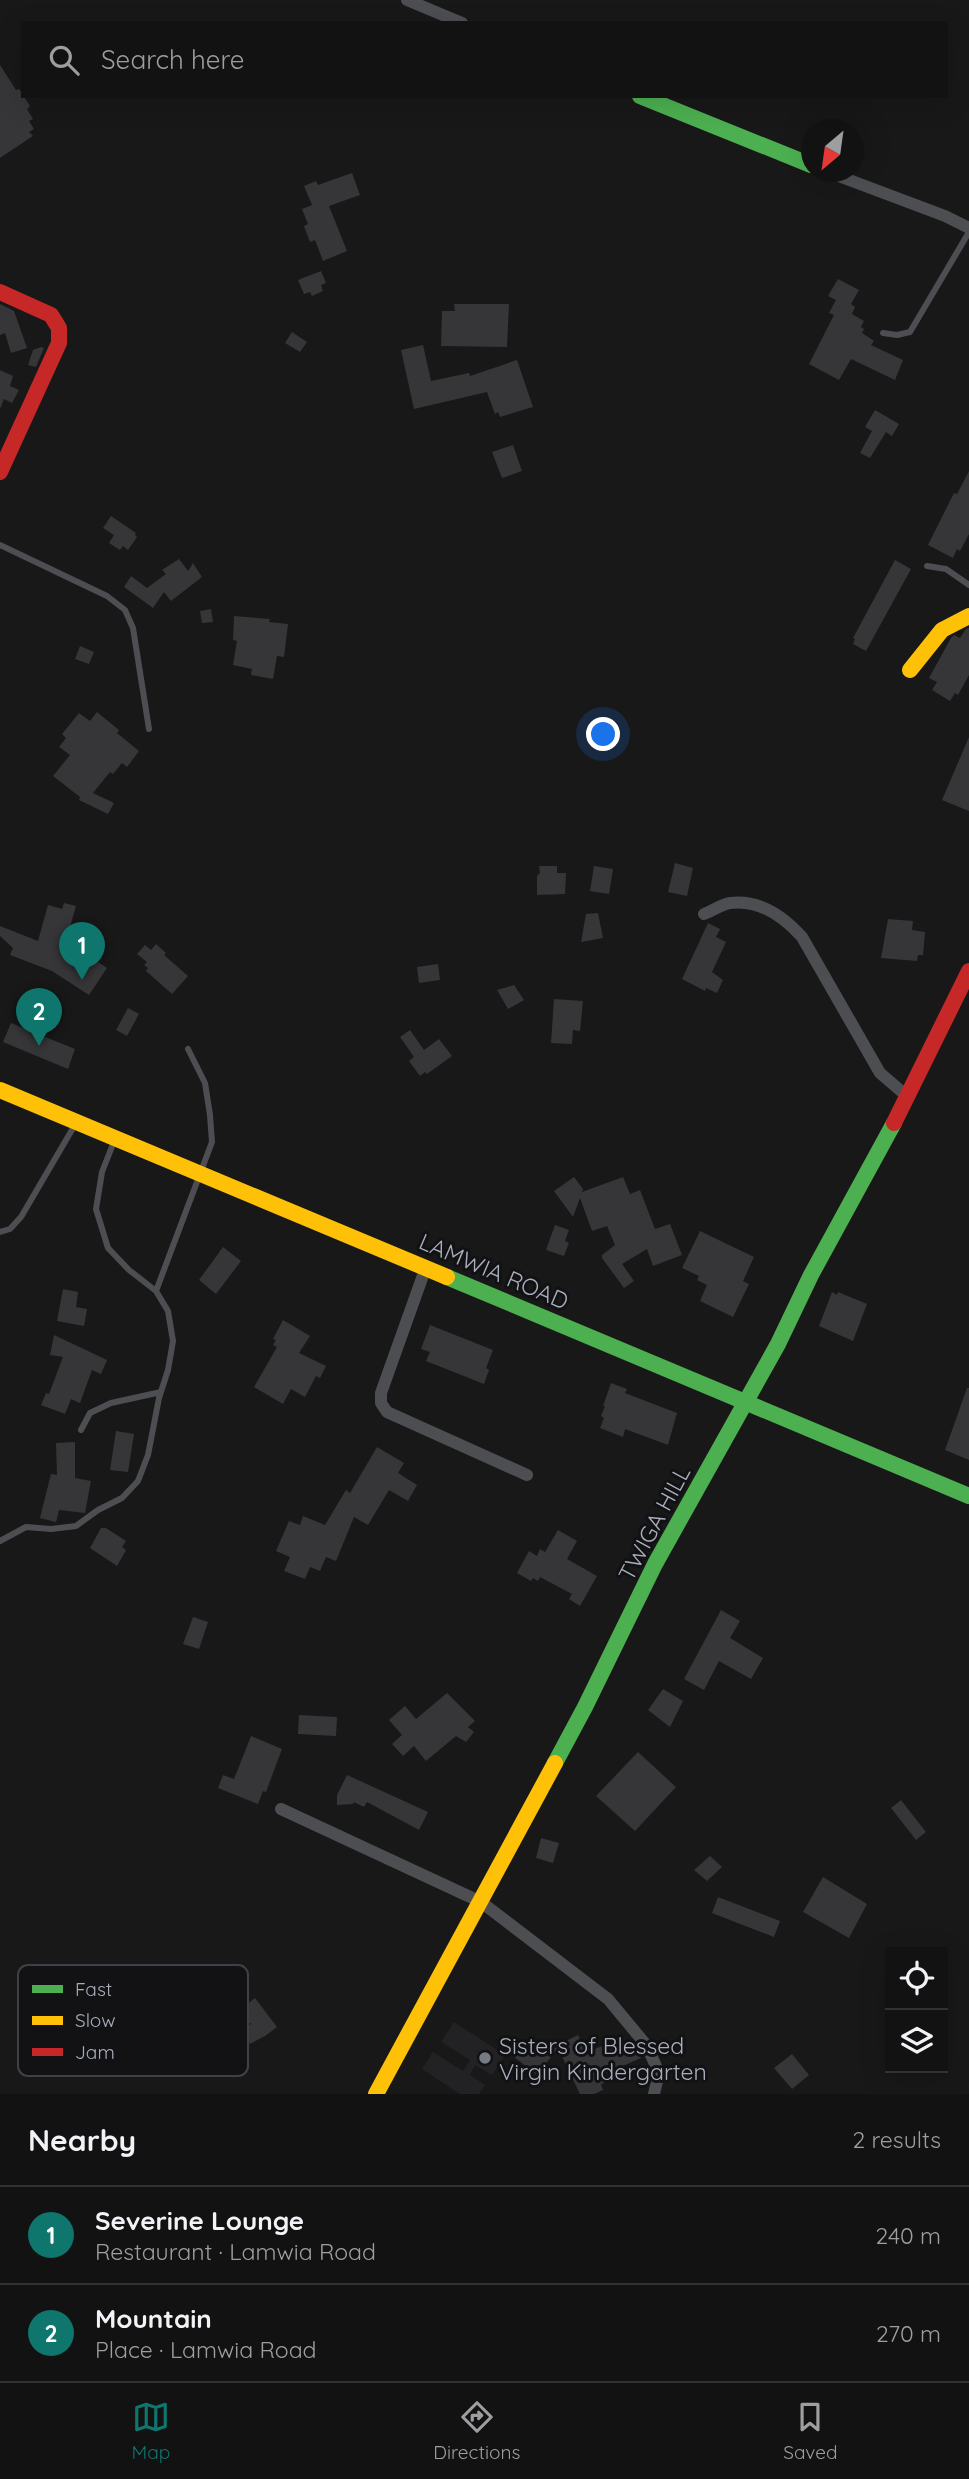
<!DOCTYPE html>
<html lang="en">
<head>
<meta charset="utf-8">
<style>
	body { margin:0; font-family:Quicksand,sans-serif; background:#1b1b1c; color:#f1f3f6 }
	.controls { position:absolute; right:21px; bottom:21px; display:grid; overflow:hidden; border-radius:0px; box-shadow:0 7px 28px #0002 }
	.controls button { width:63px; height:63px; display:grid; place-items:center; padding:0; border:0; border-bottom:2px solid #313233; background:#121213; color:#f1f3f6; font:35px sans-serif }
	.compass { position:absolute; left:801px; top:119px; width:63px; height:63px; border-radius:50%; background:#121213; box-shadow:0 7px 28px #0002; rotate:209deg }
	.you { position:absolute; left:604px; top:735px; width:24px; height:24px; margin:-18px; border:5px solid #fff; border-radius:50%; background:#1a73e8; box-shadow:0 0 0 10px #1a73e833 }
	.badge { display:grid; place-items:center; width:46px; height:46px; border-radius:50%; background:#0f766e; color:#fff; font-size:23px; font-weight:700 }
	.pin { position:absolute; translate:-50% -58px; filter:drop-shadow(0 2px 4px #0008) }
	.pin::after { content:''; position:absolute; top:37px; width:24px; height:21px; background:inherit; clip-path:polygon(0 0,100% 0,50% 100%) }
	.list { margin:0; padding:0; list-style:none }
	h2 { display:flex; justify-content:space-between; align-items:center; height:91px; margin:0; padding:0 28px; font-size:30px }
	h2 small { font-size:23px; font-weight:400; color:#9c9ea0 }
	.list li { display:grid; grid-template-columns:46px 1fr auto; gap:21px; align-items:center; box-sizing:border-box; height:98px; padding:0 28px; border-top:2px solid #313233 }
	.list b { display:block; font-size:26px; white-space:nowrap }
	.list p { margin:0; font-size:23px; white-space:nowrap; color:#9c9ea0 }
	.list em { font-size:23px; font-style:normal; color:#9c9ea0 }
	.icon { flex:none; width:38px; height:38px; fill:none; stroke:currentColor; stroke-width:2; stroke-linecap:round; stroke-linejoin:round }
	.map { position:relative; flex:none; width:969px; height:2094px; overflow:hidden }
	.search { position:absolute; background:#121213; box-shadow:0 7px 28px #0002; left:21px; right:21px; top:21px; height:77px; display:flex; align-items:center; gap:18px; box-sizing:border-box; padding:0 24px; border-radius:0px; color:#9c9ea0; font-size:26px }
	.sheet { height:287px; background:#121213 }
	nav { display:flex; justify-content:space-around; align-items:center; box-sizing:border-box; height:98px; border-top:2px solid #313233; background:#121213; font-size:19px; color:#9c9ea0 }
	nav a { display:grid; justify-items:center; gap:4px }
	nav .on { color:#0f766e }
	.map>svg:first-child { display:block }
</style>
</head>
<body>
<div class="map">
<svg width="969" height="2094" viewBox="0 0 969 2094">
	<rect width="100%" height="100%" fill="#181819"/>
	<path fill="#222225" d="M454,2022l51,33 -13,20 -17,-10 -5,10 15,10 -6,9h-19l-38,-25 11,-17 30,19 7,-11 -29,-18z"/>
	<path fill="#363638" d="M0,65l16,25 3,-1 11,17 -3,3 6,10 -4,2 5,8 -5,3 4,4 -33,22z
		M352,173l8,22 -31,11 18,45 -24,10 -8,-21 -5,2 -6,-16 4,-2 -6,-15 10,-4 -8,-19 12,-5 2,4z
		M321,271l5,12 -5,2 2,6 -11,5 -2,-4 -6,2 -6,-14z
		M838,279l21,11 -8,14 4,3 -3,7 12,7 -3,6 3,2 -2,4 12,8 -3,4 32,15 -8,20 -44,-21 -12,21 -30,-16 25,-49 -5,-2 7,-13 -8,-4z
		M0,304l14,7 13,37 -16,5 -6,-20 -5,2z
		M454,304h55l-2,43 -66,-1 1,-35h13z
		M292,332l15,10 -7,10 -15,-9z
		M423,345l8,36 38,-8 1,3 47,-16 16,47 -33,10 -2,-5 -3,2 -8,-22 -73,17 -13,-59z
		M41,347l3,1 -8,19 -8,-2 5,-15z
		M0,370l13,6 -3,10 9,4 -7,13 -8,-4 -4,10z
		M875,410l24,14 -7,12 -6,-4 -16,26 -10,-5 12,-22 -7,-4z
		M513,445l9,26 -20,7 -10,-26z
		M969,471v63l-9,17 -3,-2 -4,9 -25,-13 26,-52 3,1z
		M111,516l25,17 -1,2 2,2 -9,13 -5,-4 -3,4 -11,-7 5,-8 -11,-7z
		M179,559l9,12 5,-8 9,14 -31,24 -7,-9 -11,16 -29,-21 7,-11 16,12 19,-14 -4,-4z
		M895,560l16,9 -45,82 -13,-7 2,-5 -2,-1z
		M211,609l2,13 -11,1 -2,-12z
		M234,616l36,3 -1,3 19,2 -4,33 -7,-1 -4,23 -22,-4 1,-6 -19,-4 4,-24 -4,-1z
		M969,628v47l-11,20 -3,-2 -5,8 -18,-11 5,-8 -8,-4 22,-40 3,-3 6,3 6,-9z
		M80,646l14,6 -5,12 -14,-5z
		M97,712l22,18 -2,3 22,18 -12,16 -5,-4 -9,11 -3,-2 -17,21 21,10 -6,11 -29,-14 1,-3 -27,-21 17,-21 -11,-8 7,-9 -4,-4 17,-21 11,8z
		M969,737v74l-27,-11z
		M675,863l18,5 -6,28 -19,-4z
		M539,866h18v7h9l-1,21 -28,1v-19l3,-3z
		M594,866l19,3 -4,25 -19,-3z
		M64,903l12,3 -10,35 41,27 -18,27 -37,-24 -42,-16 3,-7 -13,-12v-10l38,15 10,-36 14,4z
		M598,913l5,25 -22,4 5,-28z
		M888,919l25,2 -1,9 13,2 -2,23h-5l-1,6 -36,-3z
		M708,923l12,6 -4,8 10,5 -14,30 11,8 -6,13 -11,-5 -1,3 -23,-12z
		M156,944l10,9 -2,2 24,21 -16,18 -26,-23 2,-3 -4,-3 3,-3 -10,-8 8,-9 6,5z
		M438,964l2,16 -21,3 -2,-16z
		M514,985l10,15 -16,9 -11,-19z
		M554,999l29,2 -3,30 -7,-1 -1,14 -21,-1z
		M128,1008l11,6 -12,22 -11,-6z
		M11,1023l64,26 -7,20 -65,-27z
		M410,1030l14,20 15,-11 13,17 -25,18 -2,-2 -5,4 -11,-15 5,-4 -14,-20z
		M574,1177l9,12 -1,3 41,-15 7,17 10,-4 15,39 15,-5 12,31 -29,11 -6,-17 -25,15 12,17 -10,7 -22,-30v-3l13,-10 -8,-19 -15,5 -12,-33 -7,19 -19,-26z
		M555,1225l14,5 -4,11 4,2 -5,13 -18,-6z
		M700,1231l54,26 -11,24 6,3 -16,33 -33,-16 7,-16 -10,-5 2,-4 -17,-8z
		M223,1247l18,14 -25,33 -17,-14z
		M63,1289l15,3 -2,15 11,2 -3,17 -27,-5z
		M832,1292l5,3 1,-3 29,12 -14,37 -34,-15z
		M283,1320l27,16 -11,17 27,13 -6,12 -4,-2 -11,21 -14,-8 -8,15 -29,-17 23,-40 -4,-2 3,-5 -3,-1z
		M430,1325l63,25 -7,18 3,2 -5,14 -58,-23 4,-9 -9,-3z
		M54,1335l53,25 -6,14 -9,-4 -12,33 -9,-4 -6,15 -24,-9 5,-12 3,1 14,-37 -13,-2z
		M611,1383l16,6 -2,4 52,20 -9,32 -43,-16 -2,8 -23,-9 4,-10 -3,-2 4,-10h-2z
		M967,1388h2v72l-24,-10z
		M116,1431l18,3 -6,38 -18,-2z
		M75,1442v36l16,3 -6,32 -26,-3 -3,12 -16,-4 11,-44 6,1 -1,-32z
		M377,1447l27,16 -6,10 19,12 -9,16 -19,-11 -21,35 -14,-8 -18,44 -10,-4 -6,14 -10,-4 -5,12 -21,-8 6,-14 -14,-6 13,-30 11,4 3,-9 22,9 21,-35 4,3z
		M101,1528h5l20,13 -4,6 4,3 -9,16 -27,-18z
		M558,1530l19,11 -10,18 30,17 -17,30 -11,-7 3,-5 -32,-17 -2,4 -5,-3 -2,3 -14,-8 12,-22 8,5 3,-7 5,3z
		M721,1610l19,11 -10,17 33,20 -12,21 -32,-18 -15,29 -20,-11z
		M193,1617l15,5 -9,27 -16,-5z
		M663,1689l20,12 -13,26 -22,-17z
		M447,1693l28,28 -7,6 6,5 -8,10 -10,-6 -30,25 -12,-15 -11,10 -11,-12 10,-9 -13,-15 16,-14 11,13z
		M299,1715l38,2 -1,19 -38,-2z
		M251,1736l31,13 -16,43 -3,-1 -5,13 -40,-16 5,-13 11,4z
		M638,1752l38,35 -41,44 -39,-35z
		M347,1775l81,37 -9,18 -52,-28 -3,5 -10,-5 -1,2 -16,1v-10z
		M901,1800l25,32 -10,8 -25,-32z
		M541,1838l18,5 -6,20 -17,-5z
		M710,1856l12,11 -15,14 -13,-11z
		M823,1877l44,27 -18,34 -46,-26z
		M718,1897l62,24 -6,16 -62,-24z
		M255,1998l22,29 -12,9 -15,8 -8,-14 10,-7 -57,11 -5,-28 32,-6 4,21z
		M578,2035l6,14 5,-2 3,3 23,-9 5,9 15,-5 6,13 -37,16 3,8 -6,2 2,6 -9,4h-14l-22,-46 -21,27 -24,-19 10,-13 14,11 30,-10 -1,-3z
		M792,2054l17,21 -17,14 -18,-21z"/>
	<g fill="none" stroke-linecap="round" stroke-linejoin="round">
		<path stroke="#4c4e52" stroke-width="6" d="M883,333l14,2 13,-3 59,-100
			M0,545l107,51 18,14 8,18 16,101
			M927,566l19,3 23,16
			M0,1232l10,-3 11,-12 55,-94
			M156,1291l56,-149 -2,-27 -5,-32 -17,-34
			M81,1430l9,-17 21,-10 50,-11
			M0,1541l26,-14 25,2 25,-3 22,-16 24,-12 16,-17 10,-26 11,-57 9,-28 5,-29 -5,-30 -12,-20 -27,-21 -21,-22 -12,-39 6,-37 13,-33"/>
		<path stroke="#4c4e52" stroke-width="12" d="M407,0l55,23
			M828,172l117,44 24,12
			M704,914c8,-3 18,-10 26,-11 30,-4 54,14 72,34l78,136 28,24
			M426,1267l-45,126v10l6,9 140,63
			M281,1809l200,93 127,97 39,47 12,27 -5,21"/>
		<path stroke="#4caf50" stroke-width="16" d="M640,96l171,69
			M447,1277l522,219
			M555,1763l30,-56 70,-143 123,-220 33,-69 83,-152"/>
		<path stroke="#ffc107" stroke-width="16" d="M910,670l32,-40 27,-14
			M0,1090l447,187
			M376,2094l179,-331"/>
		<path stroke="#c62828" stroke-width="16" d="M0,292l51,23 8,13v15l-59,129
			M894,1123l75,-152"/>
	</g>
	<circle fill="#767a82" stroke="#121215" stroke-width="2.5" cx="485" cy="2058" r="7"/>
	<g text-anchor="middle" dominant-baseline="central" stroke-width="6" stroke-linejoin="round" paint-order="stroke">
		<g font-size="23" fill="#a8afbb" stroke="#121215">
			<text transform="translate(494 1271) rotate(23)">LAMWIA ROAD</text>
			<text transform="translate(654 1523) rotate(-62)">TWIGA HILL</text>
		</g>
		<g font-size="23" fill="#a8afbb" stroke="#121215" text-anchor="start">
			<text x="499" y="2045">Sisters of Blessed<tspan x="499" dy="26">Virgin Kindergarten</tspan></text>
		</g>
	</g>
	<rect x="18" y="1965" width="230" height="111" rx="10" fill="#121215" stroke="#3f4147" stroke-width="2"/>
	<rect x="32" y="1985" width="31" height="8" fill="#4caf50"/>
	<rect x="32" y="2016" width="31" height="9" fill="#ffc107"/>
	<rect x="32" y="2048" width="31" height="8" fill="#c62828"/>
	<g font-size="19" fill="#a8afbb">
		<text x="75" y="1996">Fast</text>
		<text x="75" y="2027">Slow</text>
		<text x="75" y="2059">Jam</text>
	</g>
</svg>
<div class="controls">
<button><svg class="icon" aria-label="locate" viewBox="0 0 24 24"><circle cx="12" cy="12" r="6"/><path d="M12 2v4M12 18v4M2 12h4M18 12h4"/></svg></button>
<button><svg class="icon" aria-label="layers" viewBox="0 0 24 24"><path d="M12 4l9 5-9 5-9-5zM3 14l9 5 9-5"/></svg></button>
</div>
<svg class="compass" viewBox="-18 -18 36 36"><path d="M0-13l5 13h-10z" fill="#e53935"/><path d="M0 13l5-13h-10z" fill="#9c9ea0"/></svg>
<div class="you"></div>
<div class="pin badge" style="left:82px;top:980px">1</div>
<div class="pin badge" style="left:39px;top:1046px">2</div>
<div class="search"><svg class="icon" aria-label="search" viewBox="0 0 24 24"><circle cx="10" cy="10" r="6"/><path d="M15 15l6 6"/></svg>Search here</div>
</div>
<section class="sheet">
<h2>Nearby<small>2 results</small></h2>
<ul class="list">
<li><span class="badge">1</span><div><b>Severine Lounge</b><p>Restaurant · Lamwia Road</p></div><em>240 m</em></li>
<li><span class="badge">2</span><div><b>Mountain</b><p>Place · Lamwia Road</p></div><em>270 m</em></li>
</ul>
</section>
<nav>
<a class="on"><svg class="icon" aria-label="map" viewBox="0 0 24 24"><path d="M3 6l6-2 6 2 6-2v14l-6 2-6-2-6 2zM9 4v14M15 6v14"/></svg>Map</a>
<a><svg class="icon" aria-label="directions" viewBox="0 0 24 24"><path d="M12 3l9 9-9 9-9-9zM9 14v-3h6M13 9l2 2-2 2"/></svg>Directions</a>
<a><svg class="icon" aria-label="saved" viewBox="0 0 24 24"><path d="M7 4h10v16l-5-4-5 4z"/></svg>Saved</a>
</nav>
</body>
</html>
